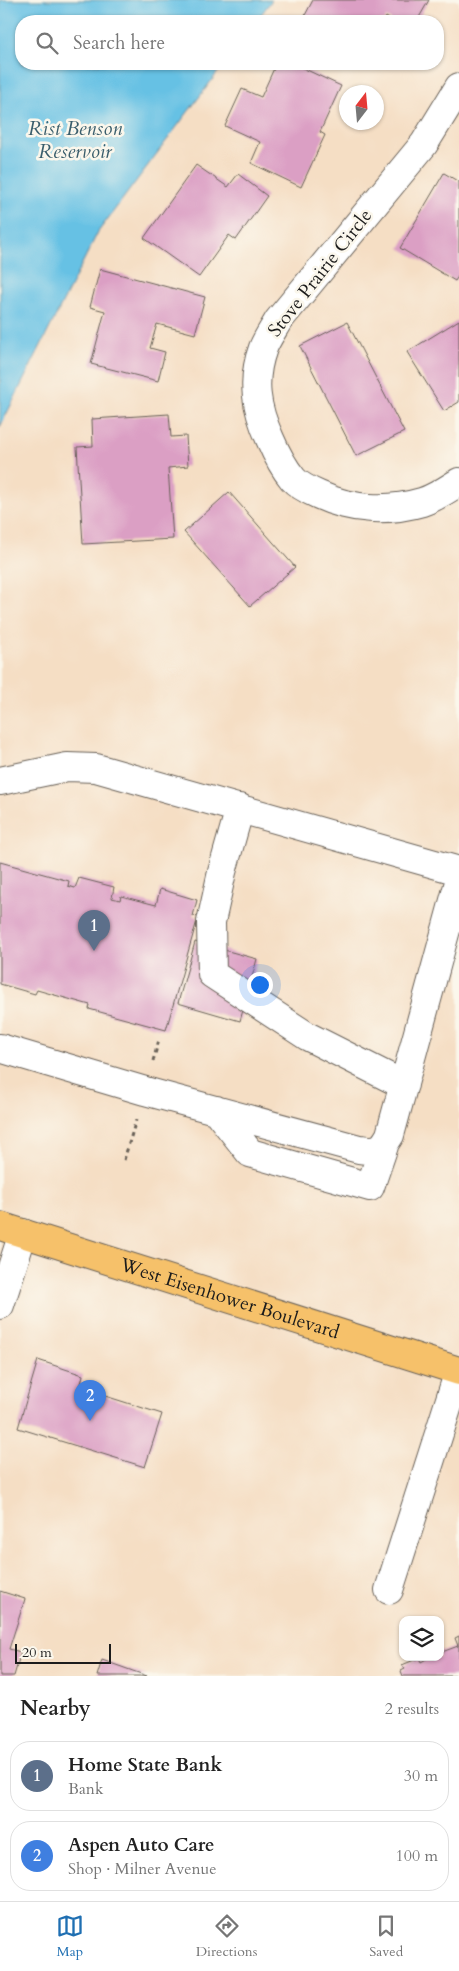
<!DOCTYPE html>
<html lang="en">
<head>
<meta charset="utf-8">
<style>
	body { margin:0; font-family:Cardo,serif; background:#f6f6f6; color:#222 }
	.controls { position:absolute; right:15px; bottom:15px; display:grid; overflow:hidden; border-radius:10px; box-shadow:0 1px 4px #0004 }
	.controls button { width:45px; height:45px; display:grid; place-items:center; padding:0; border:0; border-bottom:1px solid #e0e0e0; background:#fff; color:#222; font:25px sans-serif }
	.compass { position:absolute; left:339px; top:85px; width:45px; height:45px; border-radius:50%; background:#fff; box-shadow:0 1px 4px #0004; rotate:16deg }
	.scale { position:absolute; left:15px; bottom:12px; width:96px; box-sizing:border-box; padding-left:5px; border:2px solid #1c1c1c; border-top:0; font-size:14px; line-height:18px; white-space:nowrap; color:#1c1c1c; -webkit-text-stroke:4px #fbf7ec; paint-order:stroke }
	.you { position:absolute; left:259px; top:984px; width:18px; height:18px; margin:-12px; border:4px solid #fff; border-radius:50%; background:#1a73e8; box-shadow:0 0 0 8px #1a73e833 }
	.badge { display:grid; place-items:center; width:32px; height:32px; border-radius:50%; background:#1f6fb2; color:#fff; font-size:16px; font-weight:700 }
	.pin { position:absolute; translate:-50% -41px; filter:drop-shadow(0 1px 2px #0008) }
	.pin::after { content:''; position:absolute; top:26px; width:18px; height:15px; background:inherit; clip-path:polygon(0 0,100% 0,50% 100%) }
	.list { margin:0; padding:0; list-style:none }
	h2 { display:flex; justify-content:space-between; align-items:center; height:65px; margin:0; padding:0 20px; font-size:21px }
	h2 small { font-size:16px; font-weight:400; color:#767676 }
	.list li { display:grid; grid-template-columns:32px 1fr auto; gap:15px; align-items:center; box-sizing:border-box; height:70px; margin:0 10px 10px; padding:0 10px; border:1px solid #e0e0e0; border-radius:20px }
	.list b { display:block; font-size:19px; white-space:nowrap }
	.list p { margin:0; font-size:16px; white-space:nowrap; color:#767676 }
	.list em { font-size:16px; font-style:normal; color:#767676 }
	.icon { flex:none; width:28px; height:28px; fill:none; stroke:currentColor; stroke-width:2; stroke-linecap:round; stroke-linejoin:round }
	.map { position:relative; flex:none; width:459px; height:1676px; overflow:hidden }
	.search { position:absolute; background:#fff; box-shadow:0 1px 4px #0004; left:15px; right:15px; top:15px; height:55px; display:flex; align-items:center; gap:12px; box-sizing:border-box; padding:0 18px; border-radius:20px; color:#767676; font-size:19px }
	.sheet { height:225px; background:#fff }
	nav { display:flex; justify-content:space-around; align-items:center; box-sizing:border-box; height:70px; border-top:1px solid #e0e0e0; background:#fff; font-size:14px; color:#767676 }
	nav a { display:grid; justify-items:center; gap:2px }
	nav .on { color:#1f6fb2 }
	.map>svg:first-child { display:block }
</style>
</head>
<body>
<div class="map">
<svg width="459" height="1676" viewBox="0 0 459 1676">
	<rect width="100%" height="100%" fill="#fbf7ec"/>
	<filter id="ink" filterUnits="userSpaceOnUse"><feTurbulence type="fractalNoise" baseFrequency=".02" numOctaves="2"/><feDisplacementMap in="SourceGraphic" scale="10" xChannelSelector="R" yChannelSelector="G"/><feConvolveMatrix kernelMatrix="1 2 1 2 8 2 1 2 1" color-interpolation-filters="sRGB"/></filter>
	<filter id="wash" filterUnits="userSpaceOnUse"><feTurbulence type="fractalNoise" baseFrequency=".0096" numOctaves="4" result="noise"/><feDisplacementMap in="SourceGraphic" scale="20" xChannelSelector="R" yChannelSelector="G"/><feGaussianBlur stdDeviation="1.12" result="paint"/><feColorMatrix in="noise" values="0 0 0 0 0 0 0 0 0 0 0 0 0 0 0 0 0 1.4 0 .05"/><feComposite in="paint" operator="in"/></filter>
	<g filter="url(#wash)">
		<rect width="100%" height="100%" fill="#f5dec4"/>
		<path fill="#66c1e4" stroke="#416e80" d="M0,0h272l-16,21h-235v43h203l-126,168 -98,195z"/>
		<g id="blocks">
			<path fill="#db9fc4" d="M313,0h116l-12,21h-24l-7,-4 -2,4h-82z
				M276,64h18l47,22 -21,46 5,3 -24,52 -50,-24 9,-21 -35,-16 17,-37 19,8z
				M196,165l32,22 10,-13 29,22 -31,44 -7,-5 -30,42 -55,-39z
				M444,173l15,9v93l-4,6 -55,-33z
				M100,269l105,28 -10,37 -38,-10 -7,24 15,4 -7,29 -67,-17 14,-53 -15,-4z
				M459,320v82l-15,9 -37,-59z
				M347,322l57,110 -48,24 -56,-110z
				M169,414l2,23 15,-1 2,30 -20,2 5,71 -90,5 -6,-97 16,-1 -1,-27z
				M229,492l66,75 -45,39 -66,-74z
				M0,862l69,19 -1,5 7,2 4,-10 35,9 -2,11 8,2 1,-4 35,9 4,-16 37,11 -4,16 5,1 -32,113 -77,-21 1,-4 -53,-15 -2,4 -35,-10z
				M195,942l62,17 -17,62 -62,-18z
				M38,1360l45,15 -3,13 82,26 -17,53 -127,-39z
				M0,1591l25,8 -16,50 12,3 -7,24h-14z
				M459,1636v40h-56l-2,-5 4,-2 -3,-4 17,-7 2,4 9,-5h10v-8l2,3 16,-6 -3,-8z
				M102,1660l45,16h-50z"/>
		</g>
	</g>
	<g filter="url(#ink)">
		<use href="#blocks" fill-opacity="0" stroke="#686057" stroke-width="1"/>
		<g fill="none" stroke-linecap="round" stroke-linejoin="round">
			<g stroke="#686057" stroke-width="30">
				<path id="minor" d="M459,87l-35,57 -146,177c-5,9 -11,17 -15,27 -12,33 -7,60 7,91 6,14 13,28 23,40 6,7 17,12 26,16 32,15 69,17 103,7 13,-4 26,-13 37,-20
					M0,781l67,-14 29,1 363,103
					M240,808l-18,64 -11,50 1,52 95,62 97,49
					M0,1048l145,43 214,58c18,2 22,2 31,-14l69,-253
					M216,1110l34,43 120,34 14,-41
					M0,1305l23,-72
					M389,1590l70,-219"/>
			</g>
			<g stroke="#686057" stroke-width="30">
				<g id="highway">
					<path id="s1" d="M0,1226l459,145"/>
				</g>
			</g>
			<path stroke="#686057" stroke-width="3" stroke-dasharray="4 4" stroke-linecap="butt" d="M153,1061l6,-21
				M124,1160l12,-40"/>
			<use href="#minor" stroke="#fff" stroke-width="28"/>
			<use href="#highway" stroke="#f6c16b" stroke-width="28"/>
		</g>
	</g>
	<g text-anchor="middle" dominant-baseline="central" stroke-width="5" stroke-linejoin="round" paint-order="stroke">
		<g font-size="19" fill="#1c1c1c" stroke="#fbf7ec">
			<text transform="translate(320 273) rotate(-52)">Stove Prairie Circle</text>
			<text stroke="none"><textPath href="#s1" startOffset="241">West Eisenhower Boulevard</textPath></text>
		</g>
		<g font-size="20" font-style="italic" fill="#3a5e6c" stroke="#fbf7ec">
			<text x="75" y="128">Rist Benson<tspan x="75" dy="23">Reservoir</tspan></text>
		</g>
	</g>
</svg>
<div class="controls">
<button><svg class="icon" aria-label="layers" viewBox="0 0 24 24"><path d="M12 4l9 5-9 5-9-5zM3 14l9 5 9-5"/></svg></button>
</div>
<svg class="compass" viewBox="-18 -18 36 36"><path d="M0-13l5 13h-10z" fill="#e53935"/><path d="M0 13l5-13h-10z" fill="#767676"/></svg>
<div class="scale">20 m</div>
<div class="you"></div>
<div class="pin badge" style="left:94px;top:951px;background:#5c6f8a">1</div>
<div class="pin badge" style="left:90px;top:1421px;background:#3f7fe0">2</div>
<div class="search"><svg class="icon" aria-label="search" viewBox="0 0 24 24"><circle cx="10" cy="10" r="6"/><path d="M15 15l6 6"/></svg>Search here</div>
</div>
<section class="sheet">
<h2>Nearby<small>2 results</small></h2>
<ul class="list">
<li><span class="badge" style="background:#5c6f8a">1</span><div><b>Home State Bank</b><p>Bank</p></div><em>30 m</em></li>
<li><span class="badge" style="background:#3f7fe0">2</span><div><b>Aspen Auto Care</b><p>Shop · Milner Avenue</p></div><em>100 m</em></li>
</ul>
</section>
<nav>
<a class="on"><svg class="icon" aria-label="map" viewBox="0 0 24 24"><path d="M3 6l6-2 6 2 6-2v14l-6 2-6-2-6 2zM9 4v14M15 6v14"/></svg>Map</a>
<a><svg class="icon" aria-label="directions" viewBox="0 0 24 24"><path d="M12 3l9 9-9 9-9-9zM9 14v-3h6M13 9l2 2-2 2"/></svg>Directions</a>
<a><svg class="icon" aria-label="saved" viewBox="0 0 24 24"><path d="M7 4h10v16l-5-4-5 4z"/></svg>Saved</a>
</nav>
</body>
</html>
